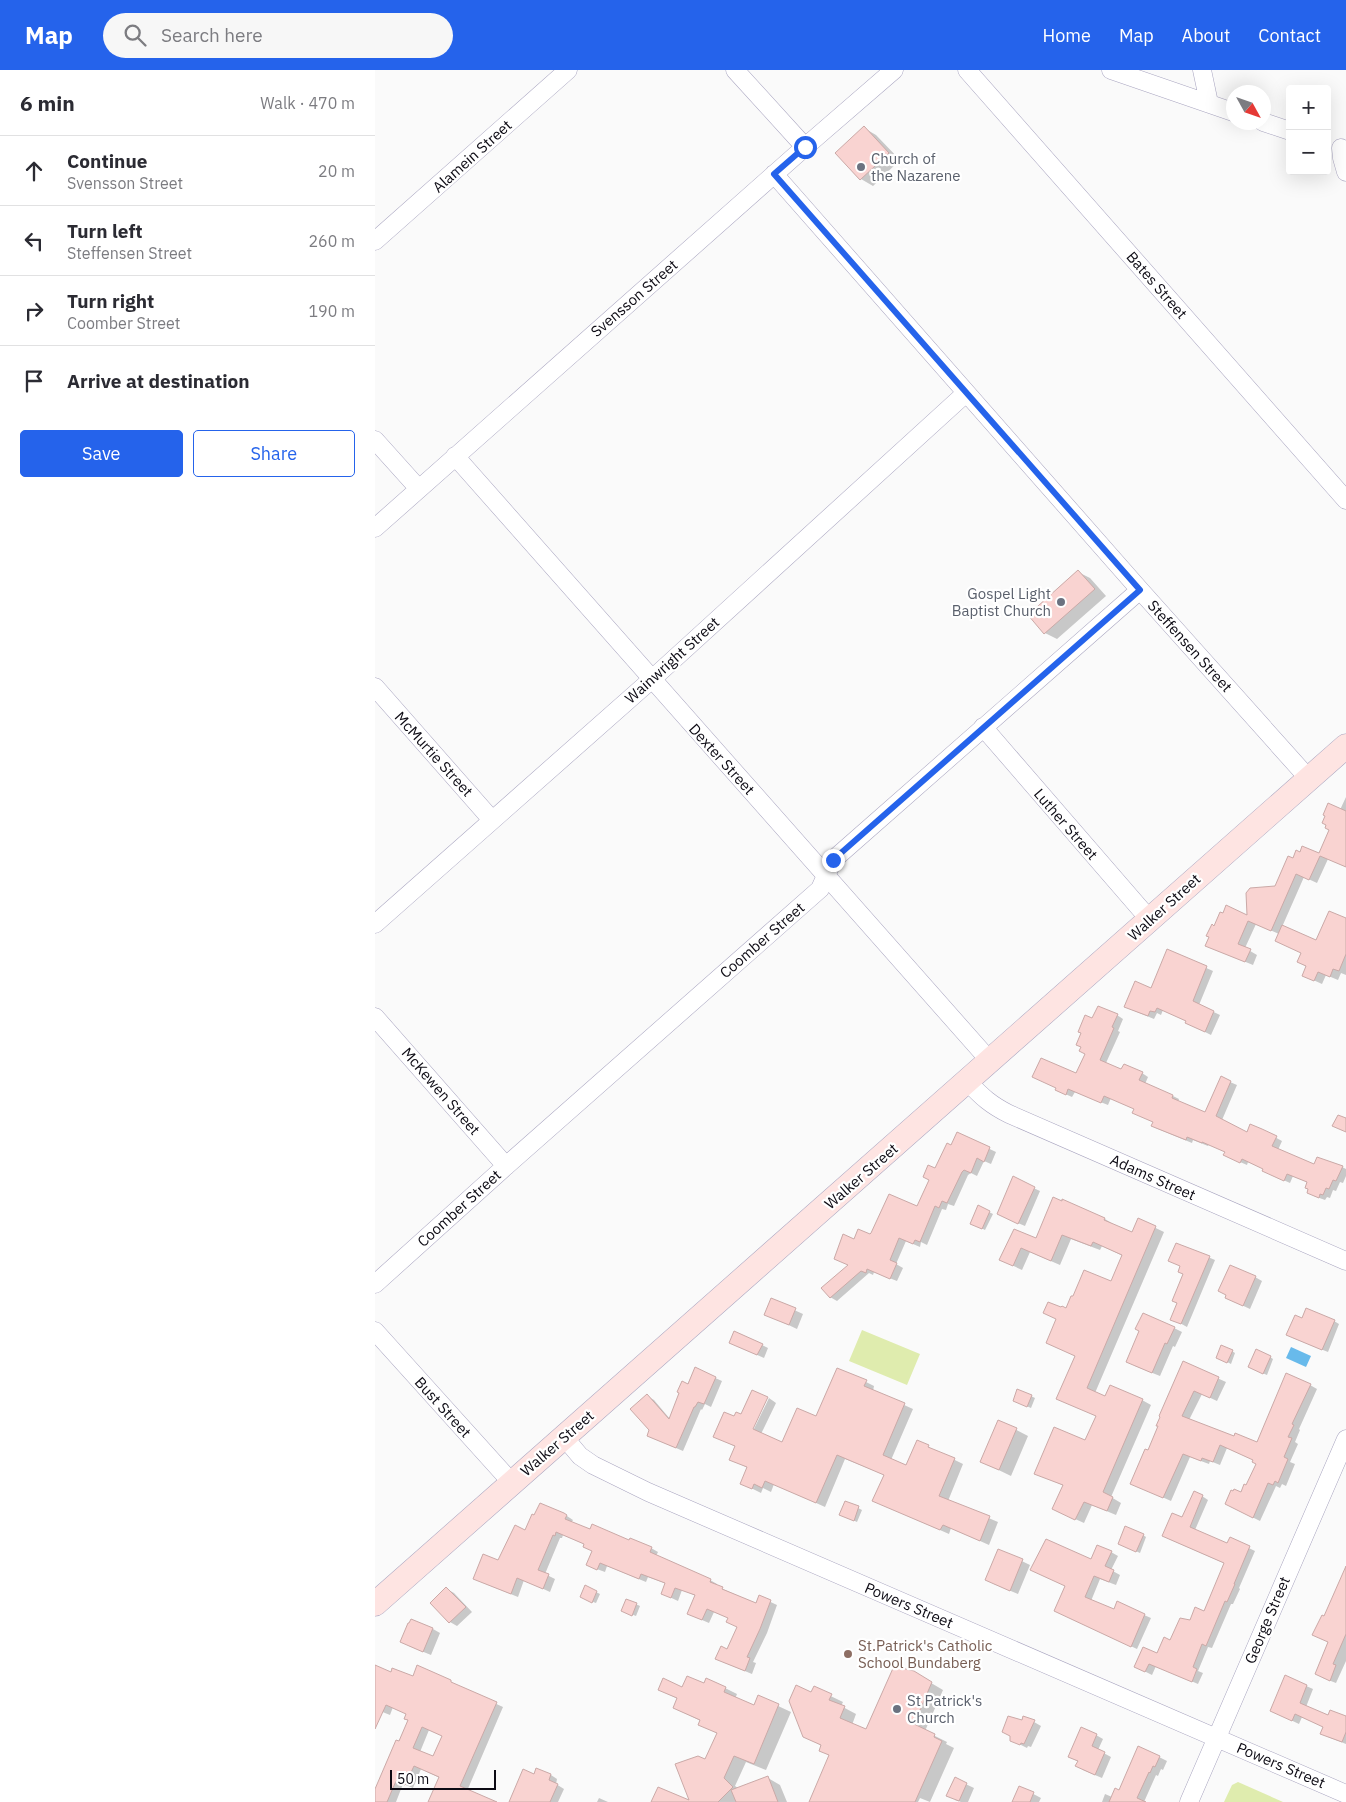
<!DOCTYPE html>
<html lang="en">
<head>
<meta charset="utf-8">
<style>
	body { margin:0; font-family:"IBM Plex Sans",sans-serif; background:#f7f7f7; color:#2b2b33 }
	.controls { position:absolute; right:15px; top:15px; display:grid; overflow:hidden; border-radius:5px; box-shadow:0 5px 20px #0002 }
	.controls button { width:45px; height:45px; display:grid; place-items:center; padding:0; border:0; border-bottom:1px solid #e1e1e2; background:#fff; color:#2b2b33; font:25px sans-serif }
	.compass { position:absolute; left:851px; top:15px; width:45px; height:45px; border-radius:50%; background:#fff; box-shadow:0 5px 20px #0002; rotate:130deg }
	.scale { position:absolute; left:15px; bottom:12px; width:106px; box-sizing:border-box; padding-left:5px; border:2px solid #0c0a13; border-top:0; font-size:14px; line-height:18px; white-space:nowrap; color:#0c0a13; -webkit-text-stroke:4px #fff; paint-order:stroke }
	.stop { position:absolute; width:15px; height:15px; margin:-11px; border:4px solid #2563eb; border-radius:50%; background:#fff }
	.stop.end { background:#2563eb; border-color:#fff; box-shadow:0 1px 5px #0008 }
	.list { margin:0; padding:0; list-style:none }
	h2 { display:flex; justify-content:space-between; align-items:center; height:65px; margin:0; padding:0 20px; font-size:21px }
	h2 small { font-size:16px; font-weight:400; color:#7c7c81 }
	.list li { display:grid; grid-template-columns:32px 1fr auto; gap:15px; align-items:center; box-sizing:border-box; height:70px; padding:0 20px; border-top:1px solid #e1e1e2 }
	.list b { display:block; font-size:19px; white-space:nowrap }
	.list p { margin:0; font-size:16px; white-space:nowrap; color:#7c7c81 }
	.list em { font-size:16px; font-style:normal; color:#7c7c81 }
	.actions { display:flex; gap:10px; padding:15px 20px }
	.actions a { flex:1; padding:11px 0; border:1px solid #2563eb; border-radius:5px; text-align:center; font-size:18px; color:#2563eb }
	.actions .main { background:#2563eb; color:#fff }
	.icon { flex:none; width:28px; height:28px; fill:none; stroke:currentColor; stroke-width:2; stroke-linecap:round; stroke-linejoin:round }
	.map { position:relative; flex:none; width:971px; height:1732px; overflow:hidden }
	header { display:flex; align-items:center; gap:30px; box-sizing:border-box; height:70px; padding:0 25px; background:#2563eb; color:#fff }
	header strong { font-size:24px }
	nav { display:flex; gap:28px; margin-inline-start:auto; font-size:18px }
	.search { width:350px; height:45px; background:#f7f7f7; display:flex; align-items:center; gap:12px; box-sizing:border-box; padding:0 18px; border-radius:28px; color:#7c7c81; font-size:19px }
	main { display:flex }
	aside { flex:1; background:#fff }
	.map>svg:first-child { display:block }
</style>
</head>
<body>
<header>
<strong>Map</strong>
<div class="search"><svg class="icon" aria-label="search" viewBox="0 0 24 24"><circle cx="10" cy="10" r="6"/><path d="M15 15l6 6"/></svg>Search here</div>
<nav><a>Home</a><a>Map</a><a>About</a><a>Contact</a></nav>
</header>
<main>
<aside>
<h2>6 min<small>Walk · 470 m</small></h2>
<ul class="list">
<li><svg class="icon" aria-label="ahead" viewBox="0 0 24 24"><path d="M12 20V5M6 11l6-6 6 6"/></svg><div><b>Continue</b><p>Svensson Street</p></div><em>20 m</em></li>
<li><svg class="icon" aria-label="left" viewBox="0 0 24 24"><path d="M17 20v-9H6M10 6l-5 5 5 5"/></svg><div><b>Turn left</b><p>Steffensen Street</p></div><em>260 m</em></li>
<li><svg class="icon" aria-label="right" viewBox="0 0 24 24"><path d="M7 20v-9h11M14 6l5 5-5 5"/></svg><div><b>Turn right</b><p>Coomber Street</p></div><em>190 m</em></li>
<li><svg class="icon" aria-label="arrive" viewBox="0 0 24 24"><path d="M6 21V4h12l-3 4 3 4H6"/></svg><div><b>Arrive at destination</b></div></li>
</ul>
<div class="actions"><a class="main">Save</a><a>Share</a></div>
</aside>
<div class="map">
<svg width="971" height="1732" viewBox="0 0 971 1732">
	<rect width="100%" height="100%" fill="#fafafa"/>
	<path fill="#dfecae" d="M487,1260l58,24 -13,31 -58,-24z
		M863,1712l45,20h-59l8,-17z"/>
	<path fill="#68baeb" d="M916,1277l20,9 -5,11 -20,-9z"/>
	<path fill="#0003" fill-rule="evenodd" d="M489,58l12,7 24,25 -27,26 -12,-7 -24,-26z
		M703,502l12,6 16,18 -49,43 -12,-6z
		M971,727v70l-18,-8 -11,24 -13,-6 -22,50 34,15 30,-22v55l-5,-2 -3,7 -12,-5 -4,9 -11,-5 -4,-12 -9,-5 4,-9 -23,-19 -23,-10 -11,24 12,7 -4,10 -39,-16 1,-22 33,-11 28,-29 17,-28 26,-4z
		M793,881l45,20 -14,34 21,10 -9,20 -18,-9 -6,-5 -24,-11 -2,5 -4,-2 -3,6 -22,-9 20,-21z
		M742,945l6,4 -5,12 2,1 -14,31 16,8 20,2 6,4 -3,7 28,12 6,3 -1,3 28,12 24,-32 7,3 -15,35 25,14 15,-4 20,11 -4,9 36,16 28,1 4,2v7l-3,7 -3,-1 -4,9 -3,-1 -3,8 -3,-1 -2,3 -11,-4 -5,-13 -16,-7 -3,7 -20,-9 -5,-5 -17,-7 -1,3 -16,-7 -5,-6 -17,-8 -1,2 -15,-6 -1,3 -34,-14 -6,-3 2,-4 -19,-13 -24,-11 -3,7 -33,-13 -3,5 -9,-4 14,-18 9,-21 6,-34z
		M583,1064l38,18 -5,12 -7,-3 -7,15 -6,-3 -3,2 -14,31 -6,-2 -2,6 -4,-1 -15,36 -6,-3 -1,5 -14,-6 -10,23 7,4 -6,13 -23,-9 -1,3 -4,-2 -32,28 -7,-4 19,-32 5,-24 16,-6 48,-27 18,-38 16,-23z
		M654,1116l11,5 -15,35 -21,-9z
		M688,1131l42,18 8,5v1l20,9 6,-14 25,12 -69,161 11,5 36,2 9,5 -40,92 10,6 -5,12 -24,-10 -8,18 -22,-10 2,-27 -28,-13 50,-31 11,-26 -40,-18 19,-42 -29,-13 65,-60 11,-27 -21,-10 -2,4 -29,-11 -11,26 -30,-13 -8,18 -21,-10 14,-30 21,9z
		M614,1142l4,2 -8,16 -10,-5z
		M802,1174l38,16 -28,67 -9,-5 1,-19 5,-29z
		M880,1207l7,4 -12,28 -17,-8z
		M397,1230l31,14 -6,15 -32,-15z
		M959,1251l5,3 -11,28 -35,-14z
		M799,1258l8,4 -7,15 -2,-1 -13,30 -25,-10z
		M387,1275l6,3 -4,10 -27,-12z
		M857,1281l3,2 -4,11 -13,-7z
		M895,1287l3,2 -6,16 -14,-6z
		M809,1293l42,19 -9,19 -15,-7 -13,26 46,18 23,6 52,-59 7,4 -18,40 1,1 -5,12 3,2 -8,18 5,2 -9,22 -4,-2 -2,4 -4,-2 -16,35 -26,-13 7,-15 6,-7 10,-23 -2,-3 -28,-12 -7,17 -10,-4 -1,3 -19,-7 -19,44 -40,-18 17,-31z
		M320,1299l27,12 -11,26 -6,-3 -3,6 -1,-1 -18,42 -35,-15 3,-6 -4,-34 7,4 16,19z
		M491,1312l8,4 -1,5 40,18 -22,51 16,7 11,-25 45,22 -15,37 50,21 -9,23 -38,-17 -2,6 -75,-33 11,-26 -40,-16 -20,48 -51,-23 -3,8 -8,-4 -2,5 -20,-10 7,-15 -18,-9 6,-12 -22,-11 37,-1 18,-37 7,5 -15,31 22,10z
		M643,1320l17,8 -4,10 -14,-6z
		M624,1351l29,15 -17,40 -29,-14z
		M827,1426l6,4 -13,30 33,15 2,-6 25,12 -16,37 1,1 -7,15h-2l-19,44 -4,-1 -10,24 5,2 -5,11 -42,-18 -4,9 -10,-5 49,-48 13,-10 22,-48 -57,-25 14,-20z
		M471,1432l16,8 -5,12 -13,-6z
		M189,1444l9,6 -2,3 80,25 7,4 -2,4 54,24 7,4 -1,2 41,18 3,-7 17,8 -10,28 -14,29 3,1 -4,11 -29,-12 15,-35 -9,-9 -15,-6 -5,11 -14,-6 1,-21 -14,-6 -4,11 -15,-7 4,-10 -19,-7 -2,5 -39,-16 -2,6 -11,-4 -1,-17 -8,-7 -22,-9 -1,3h-2l-15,36 10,5 -5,13 -26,-12 -6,17 -37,-15 45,-51z
		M768,1465l3,2 -6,16 -17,-8z
		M671,1470l46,21 19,-9 7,4 -7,14 9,5 -4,10 -16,-6 -9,22 23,10 30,4 7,3 -14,31 -75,-35 4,-28 -34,-17z
		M624,1480l31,15 -12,29 -24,-10z
		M971,1499v92l-10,22 -13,-5 7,-35 -5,-25z
		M211,1517l14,7 -4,9 -11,-4z
		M72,1519l7,4 18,19 -15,14 -7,-4z
		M252,1530l13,6 -4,10 -10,-4z
		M58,1559l7,4 -9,22 -22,-9z
		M0,1596l16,7 22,5 38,4 6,4 46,21 -36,84 24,11h-60l9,-24 -19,-9 -8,19 -10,-4 -7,18h-21v-10l34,-72 -1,-6 -15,-7 -3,8 -15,-6zM54,1660l15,6 -10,22 -14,-6z
		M911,1607l27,12 -7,18 23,10 17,2v25l-18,-7 -4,-10 -22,-10 -3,7 -21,-10z
		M551,1610l17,10 -18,41 22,11 -1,2 8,4 -24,54 -10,-4 -2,4h-108l20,-46 -10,-6 2,-4 -18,-10 10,-48 29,14 -2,4 15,8 -4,11 15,6z
		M330,1615l20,3 12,6 -2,5 20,8 4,-10 32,15 -25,58 -20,-8 -11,24 3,2 30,-10 12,7 7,17h-96l15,-41 12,-27 -18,-10 1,-3 -27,-13 4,-9 -18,-9z
		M648,1651l11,1 7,4 -10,21 -3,-1 -1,2 -8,-4z
		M721,1665l7,4 -5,11 13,7 -9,21 -19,-8 -4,-8 -10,-5z
		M784,1687l8,4 -4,9 -2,-1 -3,7 -2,-1 -12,27h-42l3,-8 7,3z
		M159,1705h17l6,4 -1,5 8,5 -6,13h-48z
		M580,1709l19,9 -6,14h-7l-6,-2z
		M645,1717l21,11 -2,4h-26z
		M224,1728l9,4h-11z"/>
	<path fill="#f9d3d1" stroke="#caa9a7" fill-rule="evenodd" d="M489,56l25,27 -29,27 -25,-27z
		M703,500l17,19 -51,45 -16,-19z
		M953,733l18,8v56l-26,-11 -11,24 -13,-6 -25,57 -23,-10 -10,23 13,5 -6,13 -40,-16 4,-9 -3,-1 6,-12 2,2 6,-14 3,1 3,-8 21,10 -1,-22 4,-5 25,-2 13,-30 5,2 3,-8 4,2 2,-6 17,7 10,-23 -4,-2 1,-3 -4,-2 3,-7 -2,-1z
		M954,841l17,7v36l-7,17 -6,-2 -3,8 -12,-5 -4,9 -12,-5 4,-10 -9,-4 4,-9 -26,-12 7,-16 34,15z
		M792,879l40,17 -14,35 21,10 -9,21 -20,-9 1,-2 -29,-13 -2,4 -5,-1 -2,5 -24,-9 11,-26 16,7z
		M723,936l20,8 -6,13 2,1 -14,32 21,9 3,-5 19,8 -4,8 34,15 -1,3 33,14 16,-36 10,5 -15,35 31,16 3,-8 12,5 15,7 -5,10 42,18 3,-7 26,9 -7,15 -3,-1 -4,9 -3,-1 -3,7 -3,-1 -1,4 -12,-5 1,-4 -3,-1 2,-6 -20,-8 -3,7 -22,-10 1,-2 -21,-10 -2,4 -17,-8 2,-3 -23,-10v1l-15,-6 -1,3 -35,-14 2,-4 -21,-9 2,-4 -30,-13 -3,7 -33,-14 -2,6 -11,-5 1,-2 -24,-11 9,-19 35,15 9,-19 -6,-3 2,-4 -5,-2 5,-12 -3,-1 7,-17 7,3z
		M963,1045l8,3v14l-14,-6z
		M582,1062l33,15 -6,15 -7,-4 -6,15 -7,-3 -2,2 -15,31 -5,-2 -3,7 -4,-2 -15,36 -5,-2 -2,4 -14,-6 -9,22 7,3 -7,16 -23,-10 -1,4 -5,-2 -31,27 -9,-10 27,-23 -14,-6 9,-25 11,5 4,-10 12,5 1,-1 18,-39 28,12 12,-26 -6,-3 5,-12 7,3 12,-25 4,2z
		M638,1106l22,11 -17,37 -21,-10z
		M678,1127l9,4v-2l43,19 -1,2 28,12 6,-14 18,8 -69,162 18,8 5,-11 33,14 -40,93 10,5 -6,14 -23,-9 -9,18 -23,-11 11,-24 -29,-11 20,-47 31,13 11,-24 -40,-17 19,-43 -29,-13 10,-24 -13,-6 5,-11 13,5 1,-1 4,2 5,-12h2l11,-26 27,11 11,-26 -29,-13 -2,4 -29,-11 -11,26 -30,-13 -8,18 -14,-6 15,-31 22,9z
		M603,1135l12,6 -8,18 -12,-5z
		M801,1173l34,13 -29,68 -11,-4 7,-17 -5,-2 11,-27 -5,-2 2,-6 -12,-5z
		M855,1195l26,11 -13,30 -18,-8 1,-3 -8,-4z
		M396,1228l25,10 -7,17 -25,-10z
		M931,1238l29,12 -13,30 -36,-15 9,-20 7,3z
		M768,1243l32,14 -8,17 -2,-1 -13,30 -26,-11 13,-31 -4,-2z
		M359,1261l29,13 -6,11 -28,-12z
		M846,1275l12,5 -6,13 -11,-5z
		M881,1279l15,7 -8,18 -15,-7z
		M808,1291l36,16 -9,21 -16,-7 -12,25 52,20 1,-3 22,9 29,-69 25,11 -19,40 2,1 -6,12 4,1 -8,19 4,2 -10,24 -3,-2 -2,4 -5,-2 -15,35 -28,-14 6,-14 2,1 1,-2 7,3 3,-8 2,1 10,-21 -4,-2 1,-2 -33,-15 -7,17 -11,-4 -1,3 -18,-7 -20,44 -33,-14 15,-35 3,1 10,-24h-2l4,-9 -1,-1z
		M320,1297l21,10 -12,27 -6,-2 -3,5h-1l-18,41 -29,-12 2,-6 -19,-21 17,-15 22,25 10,-26 -2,-1 5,-11 6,3z
		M462,1298l30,12 -3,6 41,17 -22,52 23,10 11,-25 12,5 -1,2 27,11 -16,38 51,20 -10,25 -37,-16 -3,5 -68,-29 12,-26 -47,-20 -21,48 -51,-22 -3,7 -8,-4 -2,5 -12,-5 7,-17 -18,-7 6,-14 -22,-9 11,-25 10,4 2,-4 5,2 11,-24 16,7 -15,32 29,13 15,-34 19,8z
		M642,1319l15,6 -5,12 -14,-6z
		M623,1350l19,8 -18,42 -19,-8z
		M819,1421l9,4 -13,32 37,16 3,-6 20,9 -16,38h1l-8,18 -2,-1 -19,45 -4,-2 -9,23 4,2 -5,13 -43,-18 -4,8 -11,-5 9,-20 14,6 7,-16 6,3 10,-22 10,2 5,-13 9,4 20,-48 -62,-27 10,-23 10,4z
		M470,1431l14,5 -5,15 -15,-6z
		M165,1433l24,10 3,2 -2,4 25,10 2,-5 37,16 1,-2 22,9 -2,5 61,27 -1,3 13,5 -1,2 34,14 3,-8 12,5 -11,29 -13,28 3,1 -5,13 -30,-12 6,-13 6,3 10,-22 -11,-5 2,-4 -21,-9 -5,11 -15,-6 8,-19 -20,-7 -4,10 -10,-4 4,-11 -24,-9 -2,5 -39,-16 -3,7 -11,-5 6,-14 -9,-4 1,-3 -28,-12 -1,4 -2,-1 -15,35 11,4 -6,15 -26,-11 -6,16 -38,-15 10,-25 15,6 17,-35 10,5 7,-16 2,1z
		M750,1456l19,8 -8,18 -18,-8z
		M671,1469l45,20 6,-14 15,6 -7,15 9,4 -5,12 -15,-6 -9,21 29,12 3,-8 28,13 -14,33 -77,-36 11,-25 -35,-16z
		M623,1479l25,10 -13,32 -25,-11z
		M971,1496v68l-13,30 3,1 -6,16 -15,-7 13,-32 -16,-7 10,-20 2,1z
		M210,1515l12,6 -5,12 -12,-6z
		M71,1517l20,20 -17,16 -19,-20z
		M251,1529l11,4 -5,13 -11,-5z
		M36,1549l22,9 -10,24 -23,-10 8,-19h1z
		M0,1595l16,7 1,-4 21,8 4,-11 34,15v2l46,20 -37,84 37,16h-69l11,-25 -25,-11 -9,19 -9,-4 -9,21h-12v-13l21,-49 3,1 9,-21 -4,-1 2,-5 -20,-9 -11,24zM47,1657l20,9 -9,20 -20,-8z
		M519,1596l20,5 18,11 -18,42 21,10 -1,3 8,4 -27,61h-106l20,-47 -10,-4 2,-6 -18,-8 -14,-36 7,-16 15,7 3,-6 18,8 -3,6 16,6 -5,12 26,11z
		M910,1605l22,10 -7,18 28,12 2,-5 16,6v16l-4,10 -22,-8 3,-7 -28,-13 -3,7 -22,-10z
		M312,1606l17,7 2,-5 20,9 -2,5 30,13 4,-10 21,9 -25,60 -20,-8 -10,22 9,9 -15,15h-67l7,-15 31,13 -14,-36 23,-8 7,3 12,-26 -19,-8 2,-5 -27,-12 4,-10 -19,-8 5,-12 19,9z
		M633,1646l14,4 1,-4 12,4 -11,24 -3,-1 -1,2 -10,-4v-5l-8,-4z
		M706,1657l16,7 -5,12 13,6 -10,23 -20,-9 3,-5 -10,-4z
		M763,1676l22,10 -5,11 -2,-1 -3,7 -1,-1 -12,26 9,4h-37l6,-14 4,2z
		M161,1698l15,6 -2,6 9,4 -8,18h-41l14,-33 11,5z
		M393,1706l10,26h-42l-5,-12z
		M580,1707l12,6 -8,18 -13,-5z
		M644,1716l15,6 -4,10h-18z"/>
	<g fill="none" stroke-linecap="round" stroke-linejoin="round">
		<g stroke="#a9a5c0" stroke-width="19">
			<path id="minor" d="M360,0l70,77
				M592,0l379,430
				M736,0l122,42
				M827,0l7,33
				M888,52l27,9
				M966,78l1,10 4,14
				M399,104l366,416 169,189
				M0,171l193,-171
				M0,370l44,49
				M80,386l535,605
				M0,458l430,-381 89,-77
				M0,617l117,133
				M608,657l167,193
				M0,854l276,-244 315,-287
				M0,947l131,149
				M593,1012c14,15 23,23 41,32l337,147
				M0,1214l131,-118 314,-277 13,-29 307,-270
				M0,1261l137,152
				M189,1367l16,19 13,9 55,27 698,302
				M814,1732l157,-363"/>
		</g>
		<g stroke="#a9a5c0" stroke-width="25">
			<path id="secondary" d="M0,1534l971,-858"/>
		</g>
		<use href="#minor" stroke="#fff" stroke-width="18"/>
		<use href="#secondary" stroke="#fee4e2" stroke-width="24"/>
	</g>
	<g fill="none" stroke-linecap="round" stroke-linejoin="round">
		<path stroke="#2563eb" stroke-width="6" d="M430,77l-31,27 366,416 -307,270"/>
	</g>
	<g fill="#6b7280" stroke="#fff" stroke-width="2">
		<circle cx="486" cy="97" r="5"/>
		<circle cx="686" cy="532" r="5"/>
		<circle cx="522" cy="1639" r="5"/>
	</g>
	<circle fill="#8d6e63" stroke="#fff" stroke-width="2" cx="473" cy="1584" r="5"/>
	<g text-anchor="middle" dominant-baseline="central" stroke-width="4.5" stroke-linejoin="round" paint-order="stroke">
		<g font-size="15" fill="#0c0a13" stroke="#fff">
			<text transform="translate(97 86) rotate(-42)">Alamein Street</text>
			<text transform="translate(782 215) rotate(49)">Bates Street</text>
			<text transform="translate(259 228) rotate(-41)">Svensson Street</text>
			<text transform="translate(815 576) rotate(48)">Steffensen Street</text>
			<text transform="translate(297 590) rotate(-42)">Wainwright Street</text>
			<text transform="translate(59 684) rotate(48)">McMurtie Street</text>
			<text transform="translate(347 689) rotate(48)">Dexter Street</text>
			<text transform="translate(691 754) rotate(49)">Luther Street</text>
			<text transform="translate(789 837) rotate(-42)">Walker Street</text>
			<text transform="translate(387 870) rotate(-41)">Coomber Street</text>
			<text transform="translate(66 1021) rotate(49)">McKewen Street</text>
			<text transform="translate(486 1106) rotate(-41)">Walker Street</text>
			<text transform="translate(778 1107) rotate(24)">Adams Street</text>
			<text transform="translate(84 1138) rotate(-42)">Coomber Street</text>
			<text transform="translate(68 1337) rotate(48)">Bust Street</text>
			<text transform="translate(182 1373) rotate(-41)">Walker Street</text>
			<text transform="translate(534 1535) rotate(23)">Powers Street</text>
			<text transform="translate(892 1550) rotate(-67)">George Street</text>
			<text transform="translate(906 1695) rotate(23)">Powers Street</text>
		</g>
		<g font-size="15" fill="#5b616d" stroke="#fff" text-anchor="start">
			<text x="496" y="88">Church of<tspan x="496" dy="17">the Nazarene</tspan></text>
			<text x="676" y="523" text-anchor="end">Gospel Light<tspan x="676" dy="17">Baptist Church</tspan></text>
			<text x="532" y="1630">St Patrick's<tspan x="532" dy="17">Church</tspan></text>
		</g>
		<g font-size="15" fill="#785e54" stroke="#fff" text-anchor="start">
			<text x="483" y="1575">St.Patrick's Catholic<tspan x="483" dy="17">School Bundaberg</tspan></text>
		</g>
	</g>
</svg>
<div class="controls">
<button>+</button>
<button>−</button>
</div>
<svg class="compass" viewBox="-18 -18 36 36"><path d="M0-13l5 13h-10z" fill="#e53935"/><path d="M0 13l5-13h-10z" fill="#7c7c81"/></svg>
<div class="scale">50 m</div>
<div class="stop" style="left:430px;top:77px"></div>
<div class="stop end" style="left:458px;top:790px"></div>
</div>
</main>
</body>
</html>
